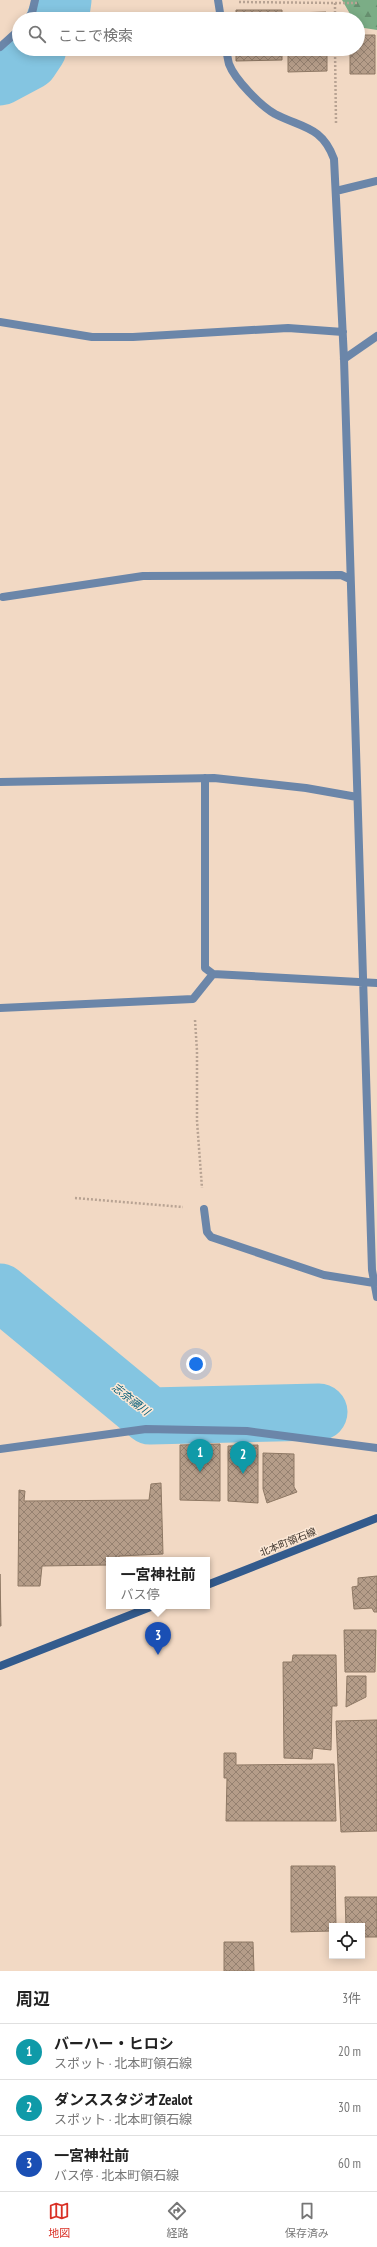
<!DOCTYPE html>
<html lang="ja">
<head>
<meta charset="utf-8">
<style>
	body { margin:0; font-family:"PT Sans Narrow","Noto Sans JP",sans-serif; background:#f2f2f2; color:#222 }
	.controls { position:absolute; right:12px; bottom:12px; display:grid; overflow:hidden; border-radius:0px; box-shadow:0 2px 10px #0003 }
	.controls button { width:36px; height:36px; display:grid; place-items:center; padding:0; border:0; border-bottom:1px solid #e0e0e0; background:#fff; color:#222; font:20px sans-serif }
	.you { position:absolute; left:196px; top:1364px; width:14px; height:14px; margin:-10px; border:3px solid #fff; border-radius:50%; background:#1a73e8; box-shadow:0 0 0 6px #1a73e833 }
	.badge { display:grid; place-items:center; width:26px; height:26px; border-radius:50%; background:#d93025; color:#fff; font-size:13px; font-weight:700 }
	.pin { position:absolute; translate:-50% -33px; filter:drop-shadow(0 1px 2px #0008) }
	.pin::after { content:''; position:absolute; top:21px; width:14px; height:12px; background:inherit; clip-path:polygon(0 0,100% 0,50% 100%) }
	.popup { position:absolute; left:106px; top:1557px; width:104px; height:52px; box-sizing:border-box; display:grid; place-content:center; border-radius:0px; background:#fff; filter:drop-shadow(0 1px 3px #0005); font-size:13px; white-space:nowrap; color:#767676 }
	.popup b { font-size:15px; color:#222 }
	.popup::after { content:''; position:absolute; left:50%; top:100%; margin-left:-8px; border:8px solid transparent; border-top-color:#fff }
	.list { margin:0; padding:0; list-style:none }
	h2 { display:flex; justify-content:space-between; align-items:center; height:52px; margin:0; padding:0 16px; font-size:17px }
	h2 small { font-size:13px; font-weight:400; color:#767676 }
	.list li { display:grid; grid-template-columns:26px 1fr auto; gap:12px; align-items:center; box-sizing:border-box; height:56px; padding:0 16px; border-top:1px solid #e0e0e0 }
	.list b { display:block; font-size:15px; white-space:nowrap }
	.list p { margin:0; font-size:13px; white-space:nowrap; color:#767676 }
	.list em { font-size:13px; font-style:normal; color:#767676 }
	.icon { flex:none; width:22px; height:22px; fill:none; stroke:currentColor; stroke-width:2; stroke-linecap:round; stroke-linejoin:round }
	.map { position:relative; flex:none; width:377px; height:1971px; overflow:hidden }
	.search { position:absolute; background:#fff; box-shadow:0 2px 10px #0003; left:12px; right:12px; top:12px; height:44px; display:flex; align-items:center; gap:10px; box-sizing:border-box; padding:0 14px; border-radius:22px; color:#767676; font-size:15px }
	.sheet { height:220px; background:#fff }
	nav { display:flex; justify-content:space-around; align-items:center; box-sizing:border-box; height:56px; border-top:1px solid #e0e0e0; background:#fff; font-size:11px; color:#767676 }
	nav a { display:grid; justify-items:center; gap:2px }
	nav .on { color:#d93025 }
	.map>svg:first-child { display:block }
</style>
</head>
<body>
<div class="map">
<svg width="377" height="1971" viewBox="0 0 377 1971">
	<defs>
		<pattern id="forest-firs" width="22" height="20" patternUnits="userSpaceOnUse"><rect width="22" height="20" fill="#7bad86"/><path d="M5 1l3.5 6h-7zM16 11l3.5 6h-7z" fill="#668e6e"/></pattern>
		<pattern id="building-cross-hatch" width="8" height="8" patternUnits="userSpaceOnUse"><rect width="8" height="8" fill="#b59d89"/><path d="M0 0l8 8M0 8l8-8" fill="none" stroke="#958170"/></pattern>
	</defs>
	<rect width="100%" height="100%" fill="#f2d9c4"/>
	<path fill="url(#forest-firs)" d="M342,0h35v30l-19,-3v-8h-5z"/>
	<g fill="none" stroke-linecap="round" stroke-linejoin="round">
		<path stroke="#84c5e1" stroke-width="57" d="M55,19l7,-12 1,-7
			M0,77l30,-16 8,-12
			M0,1292l150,124 169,-4"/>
	</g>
	<path fill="url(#building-cross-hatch)" stroke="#8e7864" d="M236,10h46v9h-46z
		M326,12v7h-33v-6z
		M358,35h17v39h-25v-25h8z
		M236,49h46v11l-46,1z
		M288,49h39v22l-39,1z
		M220,1444v57l-40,-1v-55z
		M258,1445v58l-30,-2v-55z
		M263,1453l31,1v33l3,5 -30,11 -4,-14z
		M161,1483l2,71 -44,2v4h-10v5l-67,1 -2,20h-22l1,-96 6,1 -1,10 125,-1 2,-16z
		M0,1574l1,52h-1z
		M377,1576v36h-3l-2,-4 -18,1 -2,-22 6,-1v-8z
		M344,1630h32l-1,42h-30z
		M293,1655h43l1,51h-5l-1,44 -18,-2 -1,11 -28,-1 -1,-96h9z
		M347,1676h19v21l-20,10z
		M377,1720v111l-36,1 -5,-111z
		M224,1753h12v12l98,-1 2,57h-110l1,-43h-3z
		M291,1866h44l1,60h-4v5l-41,1z
		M345,1897h32v40h-15v-11h-16z
		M224,1942h29l1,29h-30z"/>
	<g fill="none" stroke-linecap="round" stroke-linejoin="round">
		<path stroke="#b8a393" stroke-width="2.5" stroke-dasharray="2 2" stroke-linecap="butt" d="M239,2l96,1v16
			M335,3h22
			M335,49l1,74
			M195,1020l2,31v70l5,67
			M75,1198l108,9"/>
		<path stroke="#6b86a9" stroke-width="8" d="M218,0l3,19
			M27,19l5,-6 3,-13
			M0,47l19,-17
			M226,49c1,5 2,11 3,15 6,16 32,42 46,50 27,14 47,12 59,45l10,200 28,911 5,27
			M336,191l41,-10
			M0,322l92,15h41l155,-9 55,4
			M344,359l33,-23
			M3,597l140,-21 198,-1 9,4
			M205,778v190l8,6
			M0,782l214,-4 92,10 51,9
			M0,1008l193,-9 20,-25 164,9
			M204,1209l3,23 4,5 113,38 50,8
			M0,1449l146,-20 101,2 130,17"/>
		<path stroke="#335b8d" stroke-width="8" d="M207,1585l170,-67
			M0,1666l153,-60"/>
	</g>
	<g text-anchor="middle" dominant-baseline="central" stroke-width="3" stroke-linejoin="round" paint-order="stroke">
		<g font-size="10" fill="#40362e" stroke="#fce8d6">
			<text transform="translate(288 1542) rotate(-22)">北本町領石線</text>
		</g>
		<g font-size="11" font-style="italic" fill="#015c78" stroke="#fce8d6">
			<text transform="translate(131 1399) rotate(38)">志奈禰川</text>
		</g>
	</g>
</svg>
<div class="controls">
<button><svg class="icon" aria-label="locate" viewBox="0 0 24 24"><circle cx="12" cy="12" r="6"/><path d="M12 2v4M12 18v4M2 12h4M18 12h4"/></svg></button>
</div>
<div class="you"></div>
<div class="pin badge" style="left:200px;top:1472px;background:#0f9aa8">1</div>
<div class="pin badge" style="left:243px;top:1474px;background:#0f9aa8">2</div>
<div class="pin badge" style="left:158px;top:1655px;background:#1a4fb4">3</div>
<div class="popup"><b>一宮神社前</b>バス停</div>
<div class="search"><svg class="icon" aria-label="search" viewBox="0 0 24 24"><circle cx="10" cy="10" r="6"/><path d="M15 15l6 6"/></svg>ここで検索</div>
</div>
<section class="sheet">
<h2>周辺<small>3件</small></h2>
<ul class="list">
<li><span class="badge" style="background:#0f9aa8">1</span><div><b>バーハー・ヒロシ</b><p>スポット · 北本町領石線</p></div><em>20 m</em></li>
<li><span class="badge" style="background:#0f9aa8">2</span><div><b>ダンススタジオZealot</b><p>スポット · 北本町領石線</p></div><em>30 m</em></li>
<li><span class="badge" style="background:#1a4fb4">3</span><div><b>一宮神社前</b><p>バス停 · 北本町領石線</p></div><em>60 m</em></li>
</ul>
</section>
<nav>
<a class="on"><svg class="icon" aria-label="map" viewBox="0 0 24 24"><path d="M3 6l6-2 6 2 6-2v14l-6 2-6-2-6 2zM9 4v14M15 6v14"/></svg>地図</a>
<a><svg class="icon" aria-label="directions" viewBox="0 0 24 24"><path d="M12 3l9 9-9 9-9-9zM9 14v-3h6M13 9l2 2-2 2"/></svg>経路</a>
<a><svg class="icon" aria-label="saved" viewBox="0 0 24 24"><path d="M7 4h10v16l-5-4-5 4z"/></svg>保存済み</a>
</nav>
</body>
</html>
